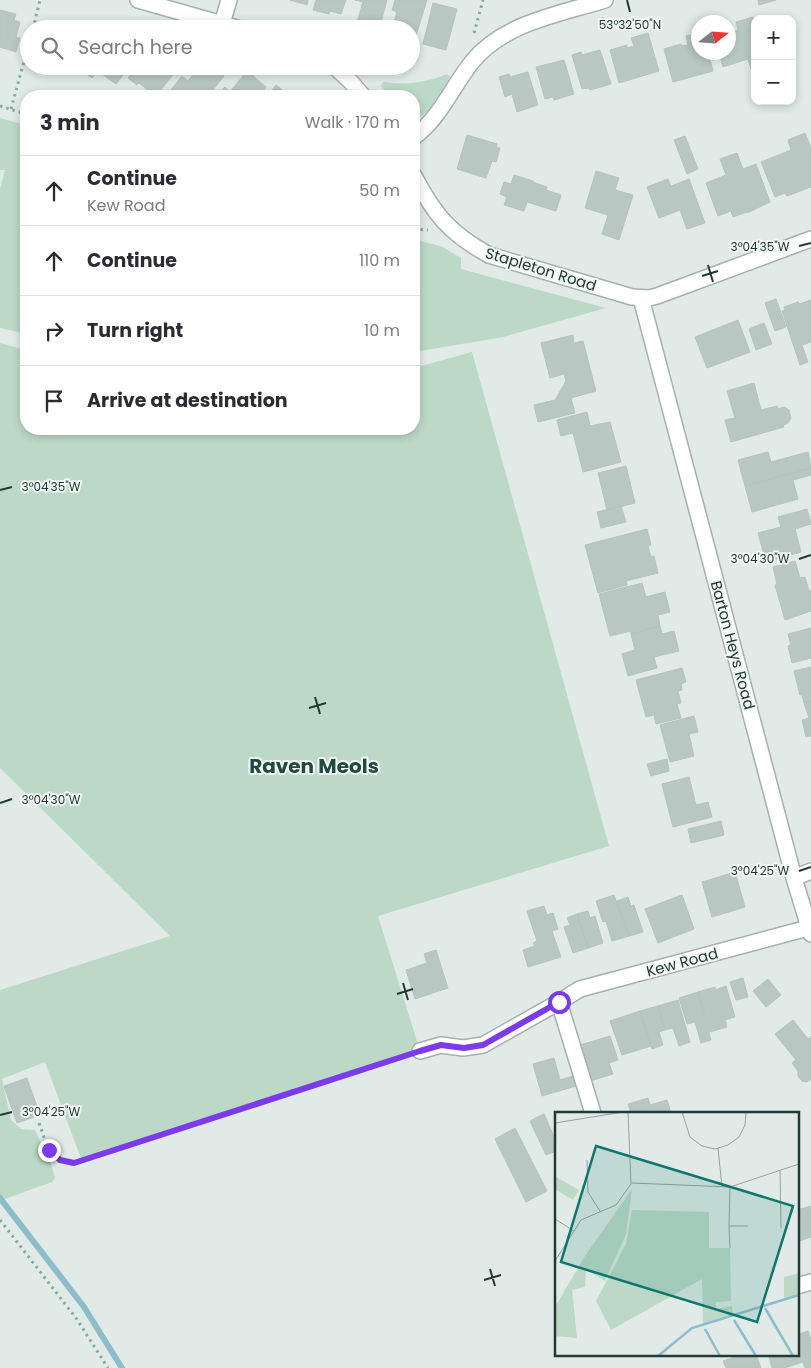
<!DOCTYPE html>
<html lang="en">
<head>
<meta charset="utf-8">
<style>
	body { margin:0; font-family:Poppins,sans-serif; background:#f2f2f3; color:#2b2b33 }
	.controls { position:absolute; right:15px; top:15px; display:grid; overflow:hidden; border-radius:10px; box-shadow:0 2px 8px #0003 }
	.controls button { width:45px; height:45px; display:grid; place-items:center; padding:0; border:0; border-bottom:1px solid #e1e1e2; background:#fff; color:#2b2b33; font:25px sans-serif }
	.compass { position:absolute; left:691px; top:15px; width:45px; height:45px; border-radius:50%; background:#fff; box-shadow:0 2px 8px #0003; rotate:73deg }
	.stop { position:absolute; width:15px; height:15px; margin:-11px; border:4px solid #7c3aed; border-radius:50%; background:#fff }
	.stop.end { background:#7c3aed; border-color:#fff; box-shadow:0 1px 5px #0008 }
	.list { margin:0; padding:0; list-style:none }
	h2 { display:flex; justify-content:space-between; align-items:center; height:65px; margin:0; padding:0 20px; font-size:21px }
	h2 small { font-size:16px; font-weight:400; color:#7c7c81 }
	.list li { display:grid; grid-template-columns:32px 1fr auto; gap:15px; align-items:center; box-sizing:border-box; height:70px; padding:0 20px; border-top:1px solid #e1e1e2 }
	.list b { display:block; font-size:19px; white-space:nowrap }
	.list p { margin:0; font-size:16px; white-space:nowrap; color:#7c7c81 }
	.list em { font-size:16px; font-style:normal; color:#7c7c81 }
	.icon { flex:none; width:28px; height:28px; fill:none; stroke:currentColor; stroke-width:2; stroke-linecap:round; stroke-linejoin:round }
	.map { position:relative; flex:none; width:811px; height:1368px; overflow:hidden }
	.search { position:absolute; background:#fff; box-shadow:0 2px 8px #0003; left:20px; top:20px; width:400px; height:55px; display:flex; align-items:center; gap:12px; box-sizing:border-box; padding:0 18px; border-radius:28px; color:#7c7c81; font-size:19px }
	.panel { position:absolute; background:#fff; box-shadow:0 2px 8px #0003; left:20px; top:90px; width:400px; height:345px; border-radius:20px }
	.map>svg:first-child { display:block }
</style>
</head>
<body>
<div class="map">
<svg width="811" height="1368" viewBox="0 0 811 1368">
	<rect width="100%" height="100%" fill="#e1eae7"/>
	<path fill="#bbd9c6" d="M447,74l3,3c-9,15 -18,38 -36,42v-23h-25l-8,-10 2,-4c23,3 42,1 64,-8z
		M0,118l26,7v209l-26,-6v-139l5,-19h-5z
		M414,239l29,8 18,11v11l145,39 -103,29 -89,15z
		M0,343l26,7v79h388v-61l58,-16 137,494 -231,70 42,135 -338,110 -37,-99 -43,17 9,41 10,9 14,1 10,22 4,5 6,21 -3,4 -50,18 -2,-2v-208l170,-54 -170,-168z"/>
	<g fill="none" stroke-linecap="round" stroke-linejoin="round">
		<path stroke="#8dbdcb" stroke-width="6" d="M0,1198l84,109 38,61"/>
	</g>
	<path fill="#b9c7c3" stroke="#b4c3be" d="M290,0h18l-1,5z
		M316,0h30l-5,14 -11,-3 -1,3 -16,-4z
		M355,0h32l-8,29h-24l8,-27z
		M395,0h32l-14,45h-2v-16h-19l5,-17 -5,-2z
		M758,0h18l-17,5z
		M433,3l24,6 -11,41 -23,-6z
		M0,10l16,4 -2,6 6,2 -4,15 4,1 -4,14 -16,-5z
		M753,17l2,6v44l-4,2 -3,-10 -25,8 -4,-15h9v-22h2l1,2 7,-2 -2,-8z
		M648,33l11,38 -40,12 -9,-33 17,-5v3l7,-2 -3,-8z
		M698,33v19h10l5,19 -40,11 -9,-33 17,-5 1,2 6,-1 -2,-9z
		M600,50l11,34 -21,6 -1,-2 -7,1 -10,-34 9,-3 1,3z
		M564,60l10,34 -20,6 -1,-3 -8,2 -9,-32z
		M50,66h29l-6,8 -7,-6 -6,6z
		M87,66h43l-14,18 -18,-13 -6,7 -9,-7z
		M138,66h7l2,2 2,-2h31l-24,30 -17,-13 -2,2 -9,-7z
		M200,66h12l12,10 -16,20h-32l1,-1 -6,-5 11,-14 6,5z
		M247,71l19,16 -7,9h-42l8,-9 5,5z
		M528,72l10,33 -21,7 -5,-18 -7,3 -6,-20 10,-3 1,3z
		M276,85l14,11h-22z
		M805,133l6,15v39l-24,9 -2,-3 -10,4 -14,-35 30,-12 -3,-10z
		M467,135l30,9 -1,3 4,1 -4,14 -4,-1 -6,17 -29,-9z
		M685,136l13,33 -11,5 -13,-34z
		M737,153l6,16 13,-5 14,38 -23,11v-1l-14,5 -2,-6 -13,5 -12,-33 20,-8 -6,-16z
		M596,171l23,7 -4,12 18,5 -14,45 -17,-6 6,-19 -23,-7z
		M514,175l19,6v1l14,5 -1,3 15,5 -5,16 -29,-9 -3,9 -20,-6 3,-8 -7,-3 4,-12 7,2z
		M668,179l3,7 18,-7 16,44 -18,6 -7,-19 -21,8 -12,-31z
		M776,299l10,28 -11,4 -10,-28z
		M811,300v42l-9,3 6,17 -8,3 -18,-54 3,-1 -1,-3 14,-5 1,2z
		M738,320l12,32 -43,16 -12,-31z
		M764,323l8,21 -16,6 -7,-21z
		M573,335l1,8 9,-2 13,50 -25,7 4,15 -37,9 -4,-17 21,-5 11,-19 -2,-7 -14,4 -9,-35z
		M754,383l7,27 16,-4 1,3 6,-2 5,3 2,8 -3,5 -5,2 1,2 -53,15 -6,-22 10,-2 -8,-27z
		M587,412l3,14 20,-4 11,40 -38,10 -10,-39 -12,3 -4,-16z
		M768,452l3,10 37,-10 3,16 -66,18 -7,-26z
		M626,466l9,37 -28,7 -9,-37z
		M811,468v7l-18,5 5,19 -46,13 -7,-26z
		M621,506l5,16 -25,6 -4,-16z
		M807,509l4,15 -16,5 6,23 -35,10 -8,-29 23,-6 -3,-10z
		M647,529l4,16 -3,1 3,11 3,-1 4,17 -32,8 1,4 -29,8 -13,-48z
		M795,561l5,17 5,-1 4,14h2v20l-26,9 -10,-35 2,-1 -4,-17z
		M642,583l4,14 19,-5 5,20 -12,3 2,11 -29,8v-3l-21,5 -11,-42z
		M660,626l2,8 12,-3 5,20 -25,6 3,11 -29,8 -6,-22 13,-4 -4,-16z
		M811,628v30l-19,5 -4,-17 3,-1 -3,-11z
		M811,667v34l-7,2 -2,-8h-2l-6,-24z
		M682,668l4,14 -5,2 1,6 -4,1 3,12 -4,1 4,14 -25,6 -2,-9 -8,2 -10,-37z
		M811,701v35l-5,1 -4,-17 7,-2 -5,-15z
		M694,716l4,16 -9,2 5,22 -24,6 -10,-37z
		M667,759l2,12 -18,5 -4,-12z
		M689,777l7,28 12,-3 4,15 -39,10 -11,-43z
		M721,821l3,14 -33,8 -3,-14z
		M735,872l10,35 -33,10 -10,-35z
		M614,895l15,41 -17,5 -6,-20 -3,1 -7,-21z
		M682,895l12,34 -36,14 -13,-34z
		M628,897l3,9 3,-1 9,27 -14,4 -12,-35z
		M544,906l3,9 6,-2 5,16 -6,2 9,26 -33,10 -5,-17 12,-4 -2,-3 4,-2 -10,-30z
		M588,911l2,7 5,-2 8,27 -15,5 -11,-34z
		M577,914l11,34 -15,5 -9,-26 6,-2 -3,-7z
		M436,950l12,38 -33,11 -9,-29 21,-7 -3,-9z
		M743,978l5,19 -12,3 -6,-18z
		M768,979l13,16 -15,12 -13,-16z
		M726,986l9,31 -10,3 2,7 -17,5 -12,-40 17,-5 1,3z
		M698,992l13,48 -10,3 -6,-21 -8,2 -8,-26z
		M678,1000l12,42 -11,4 -6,-18 -8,2 -7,-24z
		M658,1006l7,24 -6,2 4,13 -11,4 -12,-38z
		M640,1011l11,35 -29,9 -12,-34z
		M793,1020l15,19 3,-3v43l-4,3 -5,-1 -4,-5v-5l-6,-8 4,-3 -21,-26z
		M610,1036l8,24 -9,3 4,11 -23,7 -10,-36z
		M554,1058l6,22 13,-4 3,10 -34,10 -9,-32z
		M27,1078l13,37 -23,8 -13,-37z
		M648,1098l2,7 17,-5 4,13h-40l-3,-9z
		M544,1114l12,27v10l-10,4 -16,-34z
		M515,1128l32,63 -21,11 -31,-63z
		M811,1206v31l-14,5v-32z
		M808,1331l3,8v29h-6l-2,-6 -19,6h-12l-4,-14h29v-19z
		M743,1354h13l5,14h-35l-3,-7z"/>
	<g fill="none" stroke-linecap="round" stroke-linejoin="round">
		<g stroke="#a4b1ae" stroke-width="18">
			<path id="street" d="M138,0l102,29
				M222,24l7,-24
				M334,66l17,16 12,14
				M414,137c26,-19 38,-50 58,-75 31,-39 88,-48 133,-62
				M414,176c21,39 35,57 75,79l143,42 17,1 8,-2 154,-57
				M641,298l153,580 17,56
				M794,878l17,-7
				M420,1051l21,-6 22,3 20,-3 76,-43
				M593,1113l-34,-111 21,-13 228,-61
				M797,1286l14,-4"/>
		</g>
		<path stroke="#84aba1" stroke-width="3" stroke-dasharray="2.5 4" stroke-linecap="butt" d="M33,29l7,-29
			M474,33l9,-33
			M0,106l26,8
			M11,109l18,-66
			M414,229l14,1
			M39,1123c9,24 8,33 35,40l329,-107
			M0,1220l76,98 32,50"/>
		<use href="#street" stroke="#fff" stroke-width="15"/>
	</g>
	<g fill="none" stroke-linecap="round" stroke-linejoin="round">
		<path stroke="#7c3aed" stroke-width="6" d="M49,1150l11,10 14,3 346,-112 21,-6 23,3 19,-3 76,-43"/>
	</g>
	<path fill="none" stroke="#233935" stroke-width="2" d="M627,0l3,12M799,246l12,-3M708,265l5,17M702,276l16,-5M0,490l12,-3M799,559l12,-4M315,697l5,17M309,708l17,-5M0,803l12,-4M799,871l12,-4M403,983l5,17M397,994l16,-5M0,1115l12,-3M490,1269l5,17M484,1280l17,-5"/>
	<g text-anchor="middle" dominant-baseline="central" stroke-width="4" stroke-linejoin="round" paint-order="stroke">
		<g font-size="15" fill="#233935" stroke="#f1f7f4">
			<text transform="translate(541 269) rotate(17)">Stapleton Road</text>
			<text transform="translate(733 645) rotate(75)">Barton Heys Road</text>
			<text transform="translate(682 962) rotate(-15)">Kew Road</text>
		</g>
		<g font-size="20" font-weight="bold" fill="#214942" stroke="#f1f7f4">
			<text x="314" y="766">Raven Meols</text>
		</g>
	</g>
	<g transform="translate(555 1112)">
		<rect width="244" height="244" fill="#e1eae7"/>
		<path d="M1,65l23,13 -6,10 -18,-11zM77,77l-6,45 -21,47 -19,-12 -1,18 -13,3 5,48 -22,-2v-29l30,-51zM77,98l77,2v36h21l1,53 -15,1v7l16,-3 1,9 -30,9 -1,-45 -91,51 -15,-29 30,-57zM244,161v22l-15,3v-21z" fill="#bbd9c6"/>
		<path fill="none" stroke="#8dbdcb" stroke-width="2.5" d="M210,196l28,48M179,208l22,36M150,217l15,27M103,244l34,-28 107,-33"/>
		<path fill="none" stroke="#95a3a0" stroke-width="1" d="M127,0l8,25 12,9 13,3 13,-4 11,-8 6,-12 1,-13M0,11l68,-11M163,36l4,39M32,48l1,32 12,19M225,59l1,57M77,71l98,4 69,-23M175,75l-1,39h19M0,107l19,12M174,114l1,22M0,149l26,-41 35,-15 15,-21 -3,-72"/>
		<path fill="#0f766e" fill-opacity="0.15" stroke="#0f766e" stroke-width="2.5" d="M41,34l197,60 -36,116 -196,-60z"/>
		<rect width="244" height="244" fill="none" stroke="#233935" stroke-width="2.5"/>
	</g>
	<g font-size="12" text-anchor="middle" fill="#233935" stroke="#f1f7f4" stroke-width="4" stroke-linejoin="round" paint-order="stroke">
		<text x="630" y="29">53°32'50"N</text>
		<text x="760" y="251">3°04'35"W</text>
		<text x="51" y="491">3°04'35"W</text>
		<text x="760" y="563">3°04'30"W</text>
		<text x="51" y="804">3°04'30"W</text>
		<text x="760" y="875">3°04'25"W</text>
		<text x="51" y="1116">3°04'25"W</text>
	</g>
</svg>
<div class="controls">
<button>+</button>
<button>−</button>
</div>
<svg class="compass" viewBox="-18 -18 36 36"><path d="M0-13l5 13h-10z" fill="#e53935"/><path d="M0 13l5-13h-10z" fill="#7c7c81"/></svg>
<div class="stop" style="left:559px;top:1002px"></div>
<div class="stop end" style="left:49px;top:1150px"></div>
<div class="search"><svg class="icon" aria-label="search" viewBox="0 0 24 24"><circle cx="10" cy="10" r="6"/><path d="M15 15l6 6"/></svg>Search here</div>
<section class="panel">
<h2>3 min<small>Walk · 170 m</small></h2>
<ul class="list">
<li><svg class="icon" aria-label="ahead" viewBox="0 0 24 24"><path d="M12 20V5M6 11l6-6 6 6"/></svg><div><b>Continue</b><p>Kew Road</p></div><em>50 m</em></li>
<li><svg class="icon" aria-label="ahead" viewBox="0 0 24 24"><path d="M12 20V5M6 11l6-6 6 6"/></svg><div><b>Continue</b></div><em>110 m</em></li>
<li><svg class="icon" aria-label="right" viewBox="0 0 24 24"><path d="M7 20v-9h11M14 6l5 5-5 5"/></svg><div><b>Turn right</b></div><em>10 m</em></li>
<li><svg class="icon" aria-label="arrive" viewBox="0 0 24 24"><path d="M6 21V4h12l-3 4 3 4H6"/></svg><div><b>Arrive at destination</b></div></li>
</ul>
</section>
</div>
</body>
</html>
